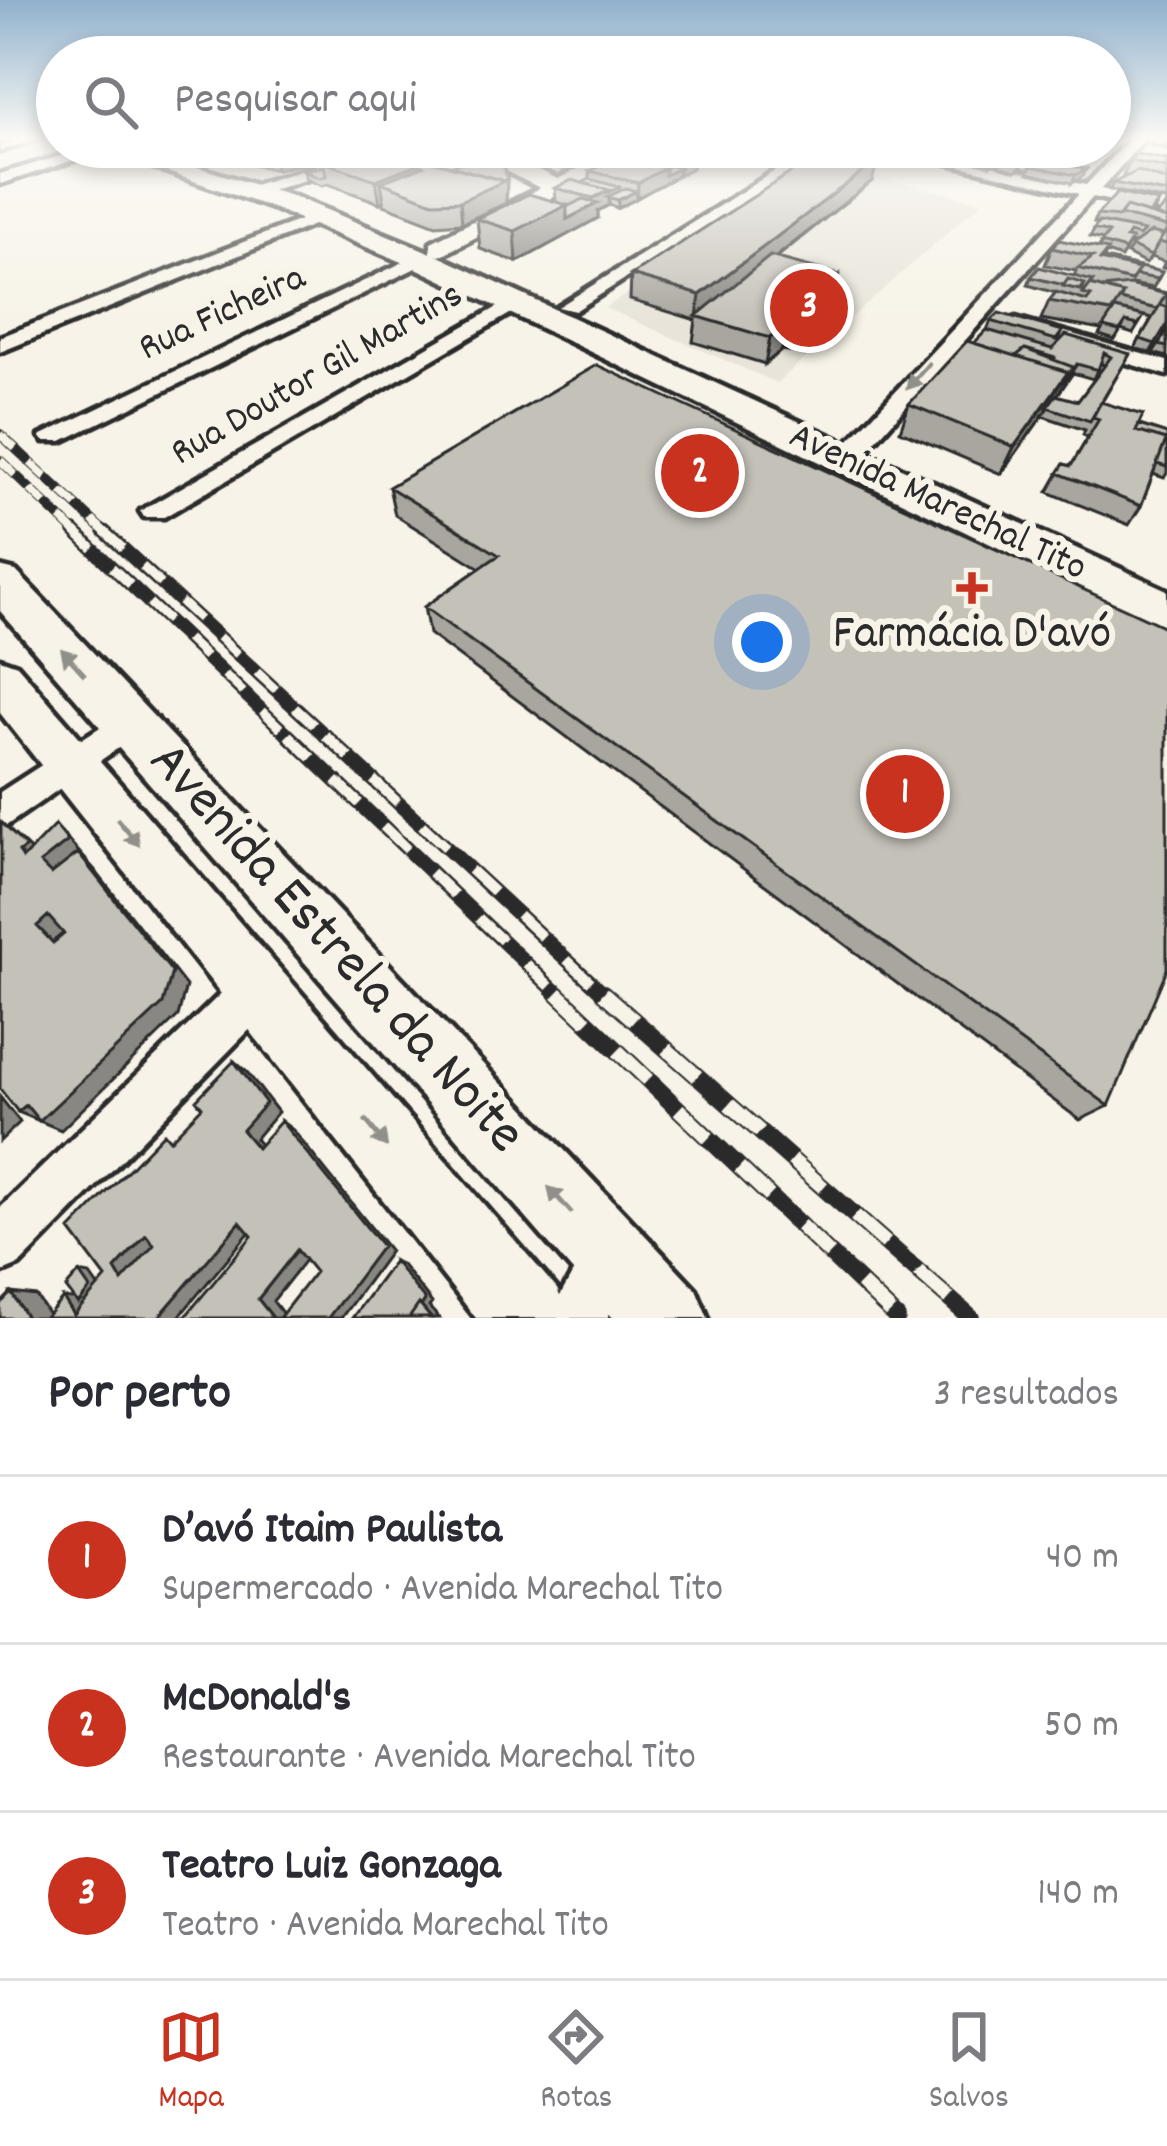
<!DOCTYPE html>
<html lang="pt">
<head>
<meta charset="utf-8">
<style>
	body { margin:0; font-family:Dekko,sans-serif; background:#f2f2f3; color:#2b2b33 }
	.you { position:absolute; left:762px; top:642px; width:42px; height:42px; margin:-30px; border:9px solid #fff; border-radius:50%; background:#1a73e8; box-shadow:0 0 0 18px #1a73e833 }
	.badge { display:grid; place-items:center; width:78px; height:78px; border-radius:50%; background:#c8321e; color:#fff; font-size:39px; font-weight:700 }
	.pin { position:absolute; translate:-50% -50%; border:6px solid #fff; box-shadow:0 3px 12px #0006 }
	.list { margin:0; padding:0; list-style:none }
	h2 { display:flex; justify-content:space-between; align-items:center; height:156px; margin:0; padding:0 48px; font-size:51px }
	h2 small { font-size:39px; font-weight:400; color:#7c7c81 }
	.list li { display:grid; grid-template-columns:78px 1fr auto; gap:36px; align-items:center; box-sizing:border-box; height:168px; padding:0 48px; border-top:3px solid #e1e1e2 }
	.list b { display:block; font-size:45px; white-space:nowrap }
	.list p { margin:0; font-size:39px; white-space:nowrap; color:#7c7c81 }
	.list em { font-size:39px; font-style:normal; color:#7c7c81 }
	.icon { flex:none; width:66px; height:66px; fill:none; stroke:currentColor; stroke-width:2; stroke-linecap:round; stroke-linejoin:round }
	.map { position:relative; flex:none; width:1167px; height:1318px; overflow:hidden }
	.search { position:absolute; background:#fff; box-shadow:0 6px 18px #0003; left:36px; right:36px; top:36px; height:132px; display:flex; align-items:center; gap:30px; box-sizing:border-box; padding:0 42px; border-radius:66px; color:#7c7c81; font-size:45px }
	.sheet { height:660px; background:#fff }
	nav { display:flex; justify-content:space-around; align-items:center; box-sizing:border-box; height:168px; border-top:3px solid #e1e1e2; background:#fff; font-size:33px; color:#7c7c81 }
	nav a { display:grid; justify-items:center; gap:6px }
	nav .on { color:#c8321e }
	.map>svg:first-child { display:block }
</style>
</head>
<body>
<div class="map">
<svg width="1167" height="1318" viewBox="0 0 1167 1318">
	<rect width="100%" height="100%" fill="#f7f3e8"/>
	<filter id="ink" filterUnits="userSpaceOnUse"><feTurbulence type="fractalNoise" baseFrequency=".00833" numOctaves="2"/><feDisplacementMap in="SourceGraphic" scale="24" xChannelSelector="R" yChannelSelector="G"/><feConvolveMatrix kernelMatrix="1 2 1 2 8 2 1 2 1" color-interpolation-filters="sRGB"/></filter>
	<g filter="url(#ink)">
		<path fill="#e8e4da" d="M825,164l157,38 -205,181 -172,-75z"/>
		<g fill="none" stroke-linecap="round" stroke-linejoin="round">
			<g stroke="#2b2b2b" stroke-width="9">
				<path id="street" d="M18,137h23l-41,14v-9z
					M1131,137h15l-45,52 66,14v10l-74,-16 -240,269h-18v-10l244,-262 -199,-47h27l179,38z
					M91,147h23l-114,37v-10z
					M435,147h15l-7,4z
					M813,147h17l-255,164 -17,-4z
					M318,213l15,4 -333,135v-15z
					M416,256l16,4 -370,181h-18l-4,-5z
					M510,300l17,4 -363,213h-20l-4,-6z
					M1016,318l151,43v14l-158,-47 -4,-4z
					M128,709l12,4 6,10 -6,10 -140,97v-38z
					M258,967l16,6 6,16 -6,16 -255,260 -19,8v-65l242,-235z
					M611,1230l19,8 8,19 -31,61h-59l44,-80z"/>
			</g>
			<g stroke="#2b2b2b" stroke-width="9">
				<path id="secondary" d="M378,147h35l-164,50 -12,-7z
					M429,147c48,0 86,11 129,32l63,-32h28l-209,109 -9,-2v-12l109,-54 -39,-19z
					M0,567l16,4 680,718 12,29h-95l-613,-707z
					M0,659l17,6 540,624 12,29h-93l-476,-605z"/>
			</g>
			<g stroke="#2b2b2b" stroke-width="9">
				<path id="primary" d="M95,147h37l163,50 139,57 733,336v39l-755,-363 -137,-57z"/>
			</g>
			<use href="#street" fill="#f7f3e8" fill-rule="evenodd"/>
			<use href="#secondary" fill="#f7f3e8" fill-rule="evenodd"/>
			<use href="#primary" fill="#f7f3e8" fill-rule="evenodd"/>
			<g stroke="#2b2b2b" stroke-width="10">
				<path id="rail-far3" d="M0,434l107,100
					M0,460l77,74"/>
			</g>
			<g stroke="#2b2b2b" stroke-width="14">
				<path id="rail-far2" d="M74,531l217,207
					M104,531l224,207"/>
			</g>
			<g stroke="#2b2b2b" stroke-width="15">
				<path id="rail-far1" d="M288,735l272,261
					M325,735l281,261"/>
			</g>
			<g stroke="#2b2b2b" stroke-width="18">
				<path id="rail" d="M557,993l340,325
					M603,993l368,325"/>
			</g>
			<use href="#rail-far3" stroke="#f7f3e8" stroke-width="8" stroke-dasharray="21" stroke-linecap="butt"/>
			<use href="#rail-far2" stroke="#f7f3e8" stroke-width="9" stroke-dasharray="26" stroke-linecap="butt"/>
			<use href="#rail-far1" stroke="#f7f3e8" stroke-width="10" stroke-dasharray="33" stroke-linecap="butt"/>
			<use href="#rail" stroke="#f7f3e8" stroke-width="14" stroke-dasharray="42" stroke-linecap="butt"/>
		</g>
		<path fill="#a9a69f" stroke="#2b2b2b" stroke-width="3" fill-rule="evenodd" d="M1154,137h13v12l-17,-4z
			M193,147h147l-12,6 2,4 -54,13 -51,-13 -2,-5 -8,2 -21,-5z
			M504,147h46l1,3 18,1v-4h32l-4,1v2l-18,5v6l-16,8 -26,-5v-5z
			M643,147h89l-26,14 -13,-3 -1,10 -74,40 -9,-3 -11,6v7l-81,44 -37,-13 -3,-30 79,-17 -1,-14 27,-5 8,-4v-8l7,-3v-6l42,-1 1,-12z
			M944,147h163l-7,7 -10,-2 -7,10 -38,-7 1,-5 -10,8 -13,-3 1,9 -8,7 -17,-5 2,-5 -11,4 -43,-9 -5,-4z
			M412,156h40l-14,7 69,16 -1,24 -44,20 -26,2 -52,-20v-4l-4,2 -52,-19 -6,2 -16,-7 -2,-8 20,-5 -1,-4z
			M1167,159v42l-57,-11 3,-7 14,-7h-4l7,-15z
			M878,160l-6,21 -96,77 63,17 -6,25 -22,20 2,1 -8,34 -23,-5 -17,14 -72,-22 3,-22 -66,-20 1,-25z
			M1031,166l55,3 -3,7 -11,7 -44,-10z
			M1159,202l-7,13 4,1 11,-12v65l-5,-1 3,-6 -14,-5 -5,7 -19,-10 7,-10 -4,-1 -9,15 -15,-5 -2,6 58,13 -9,16 -21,-4 -1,1 36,8v37l-6,4 -11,19 -15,-5 17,-30 -28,-7 20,5 -11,18 -12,-4 -6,10 -16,-5 3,-5 -61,-11 8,-18 7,-8 -28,-8 3,-8 43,-1 2,-5 -31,-6 7,-17h47l4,-8 -13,-3 8,-14h-4l3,-8z
			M991,321l72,10 -6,13 73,10 -28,48 37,23 28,9v39l-3,5 -11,-4 -12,32 -12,19 -81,-33 16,-28 7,2 17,-29 -5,-2 2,-5 -42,-14 1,-2 -43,60 -101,-43 9,-27 65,-60 13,-14zM1100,363l5,2 -27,36 -21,-5 16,-23 20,6z
			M1167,331v26l-14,-4z
			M597,365l512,741 -29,14 -651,-486 -5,-27 56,-39 -85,-53 -6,-28z"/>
		<path fill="#898782" stroke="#2b2b2b" stroke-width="3" d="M0,137h11l2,4 -13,4z
			M213,147h24l-14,3v2l-8,2z
			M304,147h36l-12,6 2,4 -54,13 -3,-14z
			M569,147h28v3l-18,5v6l-16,8v-8l6,-3z
			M707,147h25l-26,14z
			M451,149l1,7 -23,11 -1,-8z
			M1011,150l-10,11 -11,4 2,-7z
			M694,153l-2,15 -13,7 1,-14z
			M878,160l-6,21 -172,136h-3l3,-22z
			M417,164l3,22 -39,-4 3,19 -4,2 -4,-23z
			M665,168h14l-1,7 -41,23 1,-15z
			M1086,169l-3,7 -11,7 3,-8z
			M507,179l-1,24 -44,20 -2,-22z
			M619,187v7l-10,4v7l-11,6v7l-81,44 -2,-31 52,-26v14l26,-13v-8z
			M636,191v8l-18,9v-8z
			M839,275l-6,25 -30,28 -10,-12z
			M787,324l-5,26 -17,14 5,-26z
			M1073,367l-9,18 -63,89 13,-27z
			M1,822l41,39 13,-36 39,44 92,117 -8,30 -117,114 -43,-18 154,-140 -115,-93 -34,-21z
			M48,916l18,15 -11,9 16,17 -18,-14 -16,-17z
			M234,1061l13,11 31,40 -23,27 15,17 -13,-8 -15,-18z
			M0,1097l20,25 -20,19z
			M281,1121l12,9 97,121 -49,67h-13z
			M240,1222l14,5 -76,91h-20z
			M146,1235l18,5 -42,41 -7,-12z
			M297,1250l12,5 -36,46 13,17h-13l-15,-19z
			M394,1261l8,4 30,38 -3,4 10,11h-8l-10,-12z
			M79,1273l11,2 11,16 -27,24 -11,-17 18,2z
			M11,1293l25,3 15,22h-24z"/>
		<path fill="#c4c1b9" stroke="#2b2b2b" stroke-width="3" fill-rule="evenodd" d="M230,147h18l-4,1 2,7 -23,-5z
			M248,147h62l-37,9 -29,-8z
			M370,147h11l123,34 -44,20 -27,1 -52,-20 42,-16 -6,-2 -41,16 -53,-18z
			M431,147l20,2 -23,10 -16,-4z
			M523,147h28l-12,6z
			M643,147h22l29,6 -14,8 -40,-12z
			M947,147h96l-5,3 -12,-2 -8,6 9,2 -9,7 -16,-5 9,-8 -19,8z
			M1047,147h36l9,2 -6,6z
			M556,148l23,6 -16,7 -26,-4z
			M826,150l52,10 -178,135 -69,-20z
			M483,154l19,7 5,18 -3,2 -53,-15z
			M1136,154l31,6v8l-37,-7z
			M619,157l46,11 -27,15 -48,-12 15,-7 -8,-2z
			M1040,159l46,10 -11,6 -44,-9z
			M669,165l10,3 -14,7v-7h-1z
			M324,166l2,10 -6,2 -16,-7z
			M1138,171l29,10v12l-54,-10z
			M590,179l29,8 -10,5v-2l-27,-7z
			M572,180l37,10 -16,8 -38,-10z
			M626,188l10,3 -18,9 -11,-3z
			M1117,193l42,9 -10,12 -23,-7 -7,10 -22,-2z
			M529,194l38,11 -52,26 -38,-12z
			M583,199l15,4 -31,16v-12z
			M1167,204v15l-11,-3z
			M1126,207l41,12v8l-47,-12z
			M1099,222l45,9 -5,5 -10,-3 -3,5 6,1 -7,11 -24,-7 8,-10 -15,-4z
			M1167,230v14l-8,-2z
			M1151,232l12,3 -12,21 -20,-10z
			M1059,240l49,10 -8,10 39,9 -8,12 -53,-13 15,-11 -41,-9z
			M770,256l69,19 -46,41 20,5 -2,8 -24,-5 -17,14 -74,-22z
			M1104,259l58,13 -4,7 -23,-4 4,-6 -37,-9z
			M1039,267l54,14 -8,10 -3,-1 3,-6 -17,-5 -4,6 -33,-8z
			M1068,279l17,5 -5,6 -17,-4z
			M1090,285l33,9 -12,18 -62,-11 7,-9 31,9 4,-5 -8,-2z
			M1130,285l36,9 -9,15 -37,-9 3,-6 -21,-6z
			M1160,305l7,2v17l-12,20 -15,-5z
			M1115,309l29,7 -6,9 -12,-3 -6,9 -17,-4z
			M999,313l64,18 -7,9 -65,-19z
			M987,330l65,19 14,-14 64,19 -40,67 -43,-14 9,-12 22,6 33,-44 -7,-4 -6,17 -21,-6 -6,9 2,-6 -19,-7 1,-2 -30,-9 -9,7 -42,-13z
			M1167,331v16l-9,-2z
			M967,341l101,31 -54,75 -105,-43z
			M1025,349l48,18 -9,14 4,-9 -52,-16z
			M597,365l570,263v341l-58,137 -685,-499 75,-52 -110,-68z
			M1101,402l42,13 -7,16 30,9 -25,66 -83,-33 6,-9 7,2 28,-47 -6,-2z
			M1139,425l28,9v33l-10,-3 9,-24 -30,-9z
			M1,822l25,25 -7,5 4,6 32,-33 13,16 -28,22 11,11 27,-21 94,119 -9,32 -124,117 -13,-16 -8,7 -18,-23zM48,916l16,18 -11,9 -16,-17z
			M234,1061l32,42 -24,27 15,18 24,-27 101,125 -54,72h-49l36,-46 -18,-22 -39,49 15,19h-89l68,-82 -12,-14 -82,96h-113l18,-20 11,17 32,-37 -36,-48 94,-97 6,7 32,-33 -6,-7zM146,1235l8,10 -32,36 -7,-12z
			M394,1261l31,39 -3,5 -3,-1 -10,14h-57z
			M79,1273l11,16 -12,15 -12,-16z
			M11,1293l16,25h-27v-14z
			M419,1304l12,14h-22z"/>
		<defs><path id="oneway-solid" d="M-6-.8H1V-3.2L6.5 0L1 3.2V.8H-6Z" transform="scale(3)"/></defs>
		<g fill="#918f8a">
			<use href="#oneway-solid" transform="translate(918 376) rotate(131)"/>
			<use href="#oneway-solid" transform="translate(73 662) rotate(-132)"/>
			<use href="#oneway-solid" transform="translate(128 832) rotate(50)"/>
			<use href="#oneway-solid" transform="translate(376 1133) rotate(51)"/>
			<use href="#oneway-solid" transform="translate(560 1200) rotate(-132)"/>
		</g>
	</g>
	<linearGradient id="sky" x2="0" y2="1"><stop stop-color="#91b1cd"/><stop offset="0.43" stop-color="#fbfaf5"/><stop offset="1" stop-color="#fbfaf5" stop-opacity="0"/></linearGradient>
	<rect width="1167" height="322" fill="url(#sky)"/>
	<path fill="#c8321e" stroke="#f7f3e8" stroke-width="4.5" d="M966 570h12v12h12v12h-12v12h-12v-12h-12v-12h12z"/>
	<g text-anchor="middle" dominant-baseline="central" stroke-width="12" stroke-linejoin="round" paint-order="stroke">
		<g font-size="39" fill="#2b2b2b" stroke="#f7f3e8">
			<text transform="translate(223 315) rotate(-25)">Rua Ficheira</text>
			<text transform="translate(318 376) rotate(-30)">Rua Doutor Gil Martins</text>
			<text transform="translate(937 504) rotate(25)">Avenida Marechal Tito</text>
		</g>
		<g font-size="48" fill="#2b2b2b" stroke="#f7f3e8">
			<text x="972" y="636">Farmácia D'avó</text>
		</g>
		<g font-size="57" fill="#2b2b2b" stroke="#f7f3e8">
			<text transform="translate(334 950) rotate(48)">Avenida Estrela da Noite</text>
		</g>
	</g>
</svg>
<div class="you"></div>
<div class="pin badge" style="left:905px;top:794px">1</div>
<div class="pin badge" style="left:700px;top:473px">2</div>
<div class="pin badge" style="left:809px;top:308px">3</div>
<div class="search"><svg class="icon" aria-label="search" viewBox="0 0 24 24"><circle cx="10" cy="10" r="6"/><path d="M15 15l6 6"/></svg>Pesquisar aqui</div>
</div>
<section class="sheet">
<h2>Por perto<small>3 resultados</small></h2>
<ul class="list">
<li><span class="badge">1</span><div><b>D’avó Itaim Paulista</b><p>Supermercado · Avenida Marechal Tito</p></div><em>40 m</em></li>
<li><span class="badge">2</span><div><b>McDonald's</b><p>Restaurante · Avenida Marechal Tito</p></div><em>50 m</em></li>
<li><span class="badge">3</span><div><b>Teatro Luiz Gonzaga</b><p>Teatro · Avenida Marechal Tito</p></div><em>140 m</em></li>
</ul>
</section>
<nav>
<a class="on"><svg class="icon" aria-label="map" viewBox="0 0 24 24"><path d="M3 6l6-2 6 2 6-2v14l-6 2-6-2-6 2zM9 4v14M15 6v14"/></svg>Mapa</a>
<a><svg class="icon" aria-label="directions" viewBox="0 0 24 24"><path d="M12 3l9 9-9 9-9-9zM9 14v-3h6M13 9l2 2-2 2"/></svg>Rotas</a>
<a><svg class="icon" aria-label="saved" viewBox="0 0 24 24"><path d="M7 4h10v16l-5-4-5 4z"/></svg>Salvos</a>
</nav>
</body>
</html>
